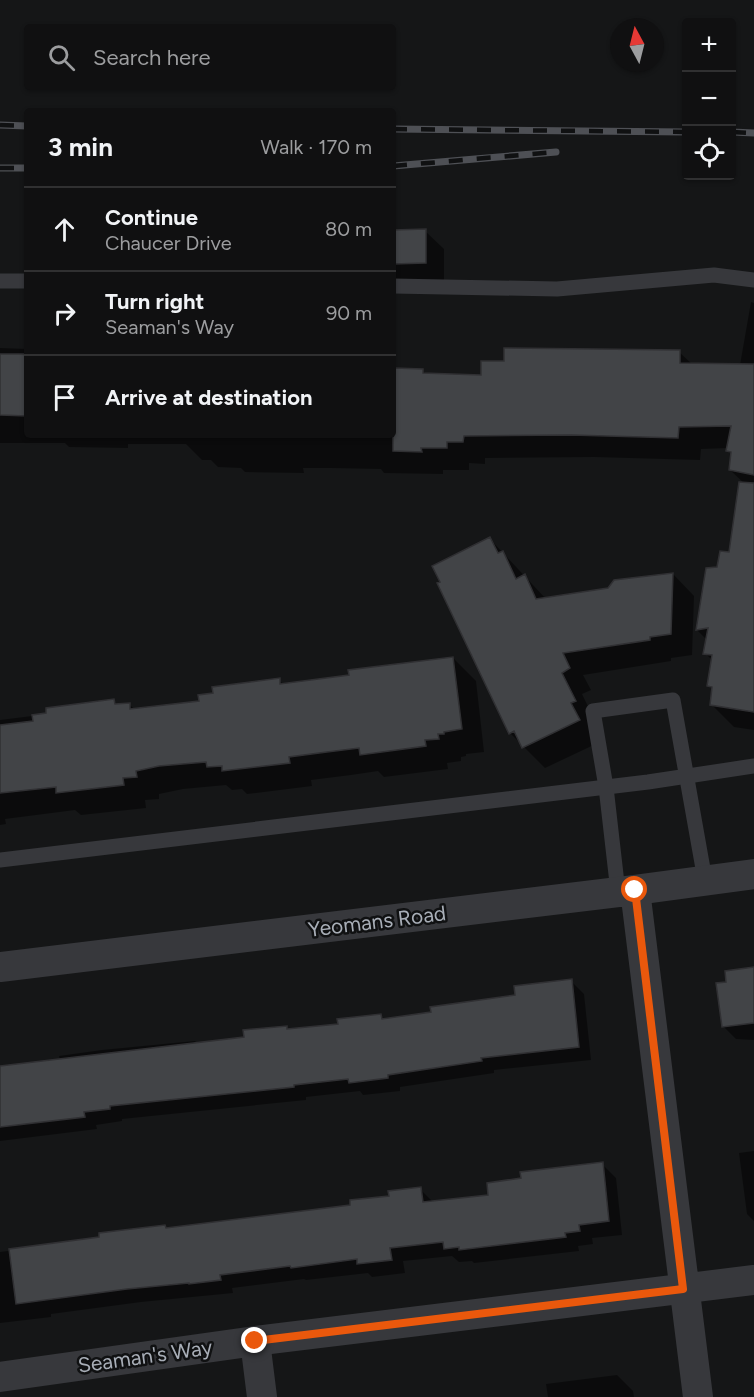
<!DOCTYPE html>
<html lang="en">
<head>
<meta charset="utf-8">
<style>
	body { margin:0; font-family:Figtree,sans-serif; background:#19191a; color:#f1f3f6 }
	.controls { position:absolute; right:18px; top:18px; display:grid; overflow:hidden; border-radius:6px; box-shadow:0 2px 4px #0004 }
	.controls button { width:54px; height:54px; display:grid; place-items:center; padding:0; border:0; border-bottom:2px solid #303031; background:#101011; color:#f1f3f6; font:30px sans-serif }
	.compass { position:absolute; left:610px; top:18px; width:54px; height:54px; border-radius:50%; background:#101011; box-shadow:0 2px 4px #0004; rotate:353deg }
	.stop { position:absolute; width:18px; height:18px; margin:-14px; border:4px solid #ea580c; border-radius:50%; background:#fff }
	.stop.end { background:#ea580c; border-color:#fff; box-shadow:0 2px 6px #0008 }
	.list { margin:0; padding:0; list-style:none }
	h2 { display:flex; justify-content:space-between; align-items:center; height:78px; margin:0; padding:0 24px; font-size:26px }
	h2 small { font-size:20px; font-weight:400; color:#9c9d9f }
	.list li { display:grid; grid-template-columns:39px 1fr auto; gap:18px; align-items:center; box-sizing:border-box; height:84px; padding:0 24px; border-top:2px solid #303031 }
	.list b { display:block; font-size:22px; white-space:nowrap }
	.list p { margin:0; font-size:20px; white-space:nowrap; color:#9c9d9f }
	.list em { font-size:20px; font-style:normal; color:#9c9d9f }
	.icon { flex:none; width:33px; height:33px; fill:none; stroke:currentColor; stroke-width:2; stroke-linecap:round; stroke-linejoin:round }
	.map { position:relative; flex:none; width:754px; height:1397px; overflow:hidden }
	.search { position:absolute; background:#101011; box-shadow:0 2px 4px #0004; left:24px; top:24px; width:372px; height:66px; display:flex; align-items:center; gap:15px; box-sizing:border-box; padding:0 21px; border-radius:6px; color:#9c9d9f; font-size:22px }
	.panel { position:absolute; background:#101011; box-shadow:0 2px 4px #0004; left:24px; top:108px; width:372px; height:330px; border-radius:6px }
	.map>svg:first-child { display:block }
</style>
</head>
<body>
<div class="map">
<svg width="754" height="1397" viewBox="0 0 754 1397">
	<rect width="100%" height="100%" fill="#151617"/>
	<path fill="#0007" d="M425,231l19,18v32l-51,1v-50z
		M751,302l3,1v427l-20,-3 -23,-23 2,-14 -4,-4 4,-25 -8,-8 2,-13 -10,-10 21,-62 12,-14 16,-69 -16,-15 2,-15 -4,-4v-3l-27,1 -1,11 -106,-3 -109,1v6l-16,-1v7h-26v4l-59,-1 -3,-4 -50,-1h-28l1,5 -59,-1 -4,-4 -23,-1 -7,-7h-9l-16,-16h-58v4l-59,-1 -4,-4h-65v-95l27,1v86h366v-65h29l5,5 55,1 197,-24 13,12 48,1z
		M490,539l56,60 63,-10 64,-15 21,22 -2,59 -21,3v3l-88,14 8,15 -9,4 14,29 4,19 -55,26 -35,-35z
		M453,658l23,23 8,71 -18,2v2l-5,1v4l-14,2 1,6 -64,8 -6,-6 -27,4 -40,5 1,6 -65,8 -5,-5 -10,1 -6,-5 -43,4 -24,5v5l-14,1 1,8 -65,7 -6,-5 -70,9 1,5 -6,1v-105l48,-6 66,-13 4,4 11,-1 6,6 66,-8 78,-22 5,5 67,-8z
		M754,969v71l-18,-1 -13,-13 5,-42z
		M571,981l13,13 7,66 -97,10v3l-94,14v4l-37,4 -3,-4 -54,6v3l-184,19v2l-26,4 1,4 -97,12v-73l60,-8 -1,-4 43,-6 93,-9 2,3 49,-6 40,-11 4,3 50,-5 41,-9 4,4 47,-7 84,-17z
		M754,1151v70l-7,-7 -8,-61z
		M602,1164l14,14 6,57 -30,3 1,6 -15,2 1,5 -105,12 -2,-2 -13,1 -7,-6 -49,5 2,12 -33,4 -4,-4 -62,7 -2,-1 -72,9 1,5 -92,9 -90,12v3l-51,6v-71l101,-13 64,-12 3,3 184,-24 68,-17 14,14 56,-7z
		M617,1375l16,16 1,6h-86l-2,-13z"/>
	<path fill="#424447" stroke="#303033" stroke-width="1.5" d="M426,229v34l-33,1v-34z
		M504,348l176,2v13l74,1v111l-25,-5 2,-18 -5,-1 5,-25 -52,1 -1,11 -107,-3 -107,1 -1,6h-16v6h-26l1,4 -29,-1v-78h2v-5l28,1v4l58,2v-14h23z
		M0,354h27v62l-27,-1z
		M739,482l15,1v229l-44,-7 2,-18 -5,-1 5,-31 -9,-1 5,-26 -12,2 10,-62 11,-1 3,-16 9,1z
		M490,537l8,16 5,-2 13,28 9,-5 11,25 72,-11 6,-8 59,-7 -2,61 -21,3v3l-87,13 7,15 -8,5 14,28 -5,2 9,17 -58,28 -8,-17 -5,3 -72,-151 3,-1 -8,-16z
		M453,657l9,72 -18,3v2h-6l1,5 -14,1 1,6 -66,9 -1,-7 -32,4 -38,5 1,6 -68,8v-5l-15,1 -1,-5 -47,4 -23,5 1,6 -14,1 1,7 -68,8v-6l-56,6v-68l33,-4 -1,-6 14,-2v-5l68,-9 1,5 15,-1v6l69,-8 -1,-6 15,-2 -1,-6 68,-9v6l69,-9 -1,-5z
		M754,967v56l-32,4 -6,-44 10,-1 -1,-11z
		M572,979l7,68 -98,11 1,3 -94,14v3l-39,5 -1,-4 -54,6v2l-184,19v3l-26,3 1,5 -85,10v-61l244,-29 -1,-7 44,-4v3l51,-5 -1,-5 44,-5 1,5 49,-7 -1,-5 85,-12 -1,-9z
		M603,1162l6,59 -30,4 1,6 -15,2 1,4 -107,13v-3l-15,2 -1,-7 -53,6 2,12 -35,4v-5l-66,9 -1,-2 -70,9 1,5 -32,4v-1l-62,6 -111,15 -7,-55 90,-12v-4l16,-2 50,-6 1,3 184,-23v-5l39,-4 -1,-5 33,-4 2,15 65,-7 -1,-12 34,-5 -1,-6z"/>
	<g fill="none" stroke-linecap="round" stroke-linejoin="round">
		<path stroke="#37383c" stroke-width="15" d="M0,281h27
			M393,286l164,3 157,-14 40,5
			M0,860l648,-78 106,-16
			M618,892l-12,-105 -13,-76 80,-11 32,180"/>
		<path stroke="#37383c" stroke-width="30" d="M635,890l63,507
			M0,967l635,-77 119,-16
			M255,1341l7,56
			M0,1377l255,-36 499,-61"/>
		<g stroke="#4e5055" stroke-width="7">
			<path id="rail" d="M0,125l27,1
				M393,129l293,3
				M732,132l22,1
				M393,166l163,-14
				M0,168h27"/>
		</g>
		<use href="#rail" stroke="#101112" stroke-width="4.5" stroke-dasharray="14" stroke-linecap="butt"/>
	</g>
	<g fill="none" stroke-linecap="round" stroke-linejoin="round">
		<path stroke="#ea580c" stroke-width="8" d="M255,1341l428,-52 -48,-399"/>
	</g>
	<g text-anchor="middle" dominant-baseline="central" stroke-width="5" stroke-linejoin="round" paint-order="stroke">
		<g font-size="21" fill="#a8aeb7" stroke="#101112">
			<text transform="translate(377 921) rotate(-7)">Yeomans Road</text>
			<text transform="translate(145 1356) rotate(-8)">Seaman's Way</text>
		</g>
	</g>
</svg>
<div class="controls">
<button>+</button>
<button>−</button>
<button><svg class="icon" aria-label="locate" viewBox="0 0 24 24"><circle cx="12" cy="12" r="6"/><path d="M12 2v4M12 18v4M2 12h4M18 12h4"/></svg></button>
</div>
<svg class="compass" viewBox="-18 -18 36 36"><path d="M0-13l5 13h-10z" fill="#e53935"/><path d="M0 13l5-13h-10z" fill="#9c9d9f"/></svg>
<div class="stop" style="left:635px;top:890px"></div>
<div class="stop end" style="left:255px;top:1341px"></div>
<div class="search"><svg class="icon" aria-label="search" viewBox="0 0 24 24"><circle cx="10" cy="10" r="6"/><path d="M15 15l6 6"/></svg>Search here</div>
<section class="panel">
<h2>3 min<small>Walk · 170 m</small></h2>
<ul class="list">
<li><svg class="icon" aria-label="ahead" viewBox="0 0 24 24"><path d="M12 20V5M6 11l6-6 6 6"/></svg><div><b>Continue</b><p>Chaucer Drive</p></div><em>80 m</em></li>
<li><svg class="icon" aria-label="right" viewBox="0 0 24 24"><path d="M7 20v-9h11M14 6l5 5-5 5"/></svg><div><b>Turn right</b><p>Seaman's Way</p></div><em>90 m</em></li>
<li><svg class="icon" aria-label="arrive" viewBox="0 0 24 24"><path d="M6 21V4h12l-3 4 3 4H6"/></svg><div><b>Arrive at destination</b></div></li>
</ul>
</section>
</div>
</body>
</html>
